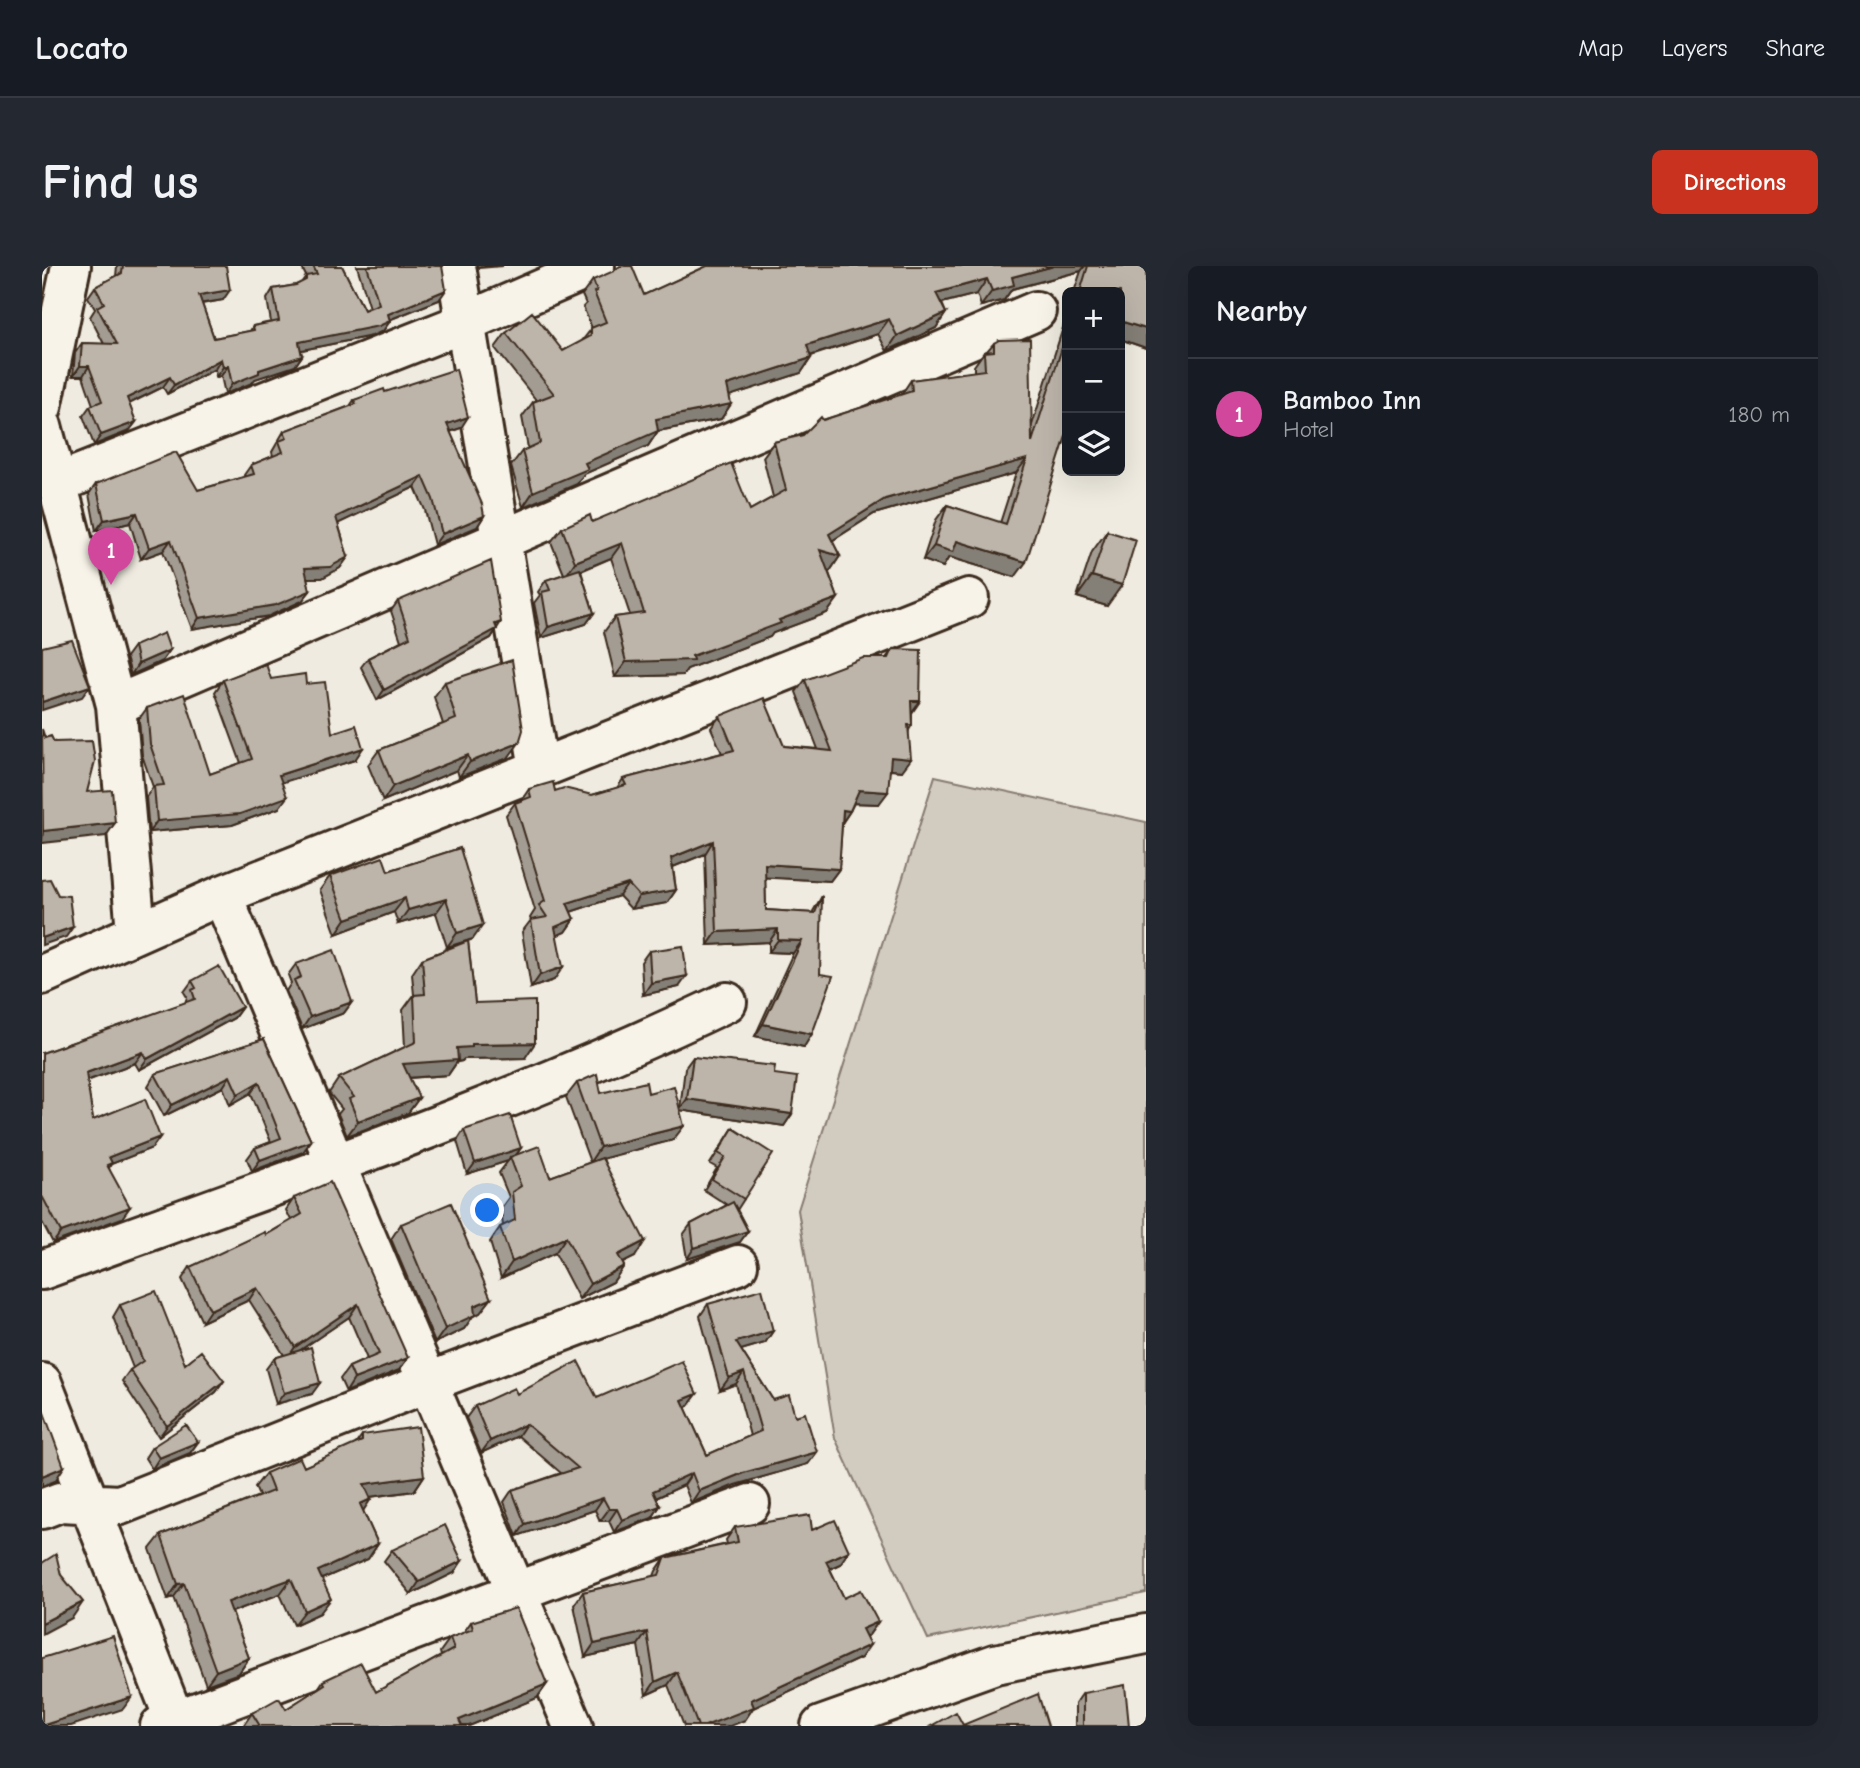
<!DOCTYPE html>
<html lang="en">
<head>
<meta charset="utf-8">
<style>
	body { margin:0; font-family:"Comic Neue",sans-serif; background:#242831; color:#f1f3f6 }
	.controls { position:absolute; right:21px; top:21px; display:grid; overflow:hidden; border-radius:10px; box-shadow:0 7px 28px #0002 }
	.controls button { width:63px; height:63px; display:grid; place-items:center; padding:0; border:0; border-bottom:2px solid #363941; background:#171b24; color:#f1f3f6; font:35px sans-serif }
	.you { position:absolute; left:446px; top:945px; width:24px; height:24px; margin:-18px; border:5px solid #fff; border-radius:50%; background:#1a73e8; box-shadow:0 0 0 10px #1a73e833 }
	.badge { display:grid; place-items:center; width:46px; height:46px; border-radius:50%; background:#c8321e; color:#fff; font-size:23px; font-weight:700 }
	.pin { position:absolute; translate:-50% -58px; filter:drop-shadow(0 2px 4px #0008) }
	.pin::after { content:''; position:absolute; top:37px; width:24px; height:21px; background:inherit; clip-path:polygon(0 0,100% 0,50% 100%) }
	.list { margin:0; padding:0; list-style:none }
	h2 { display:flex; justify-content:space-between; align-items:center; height:91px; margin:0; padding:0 28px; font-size:30px }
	h2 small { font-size:23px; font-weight:400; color:#9ea1a6 }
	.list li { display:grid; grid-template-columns:46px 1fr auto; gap:21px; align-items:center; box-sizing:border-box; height:112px; padding:0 28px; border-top:2px solid #363941 }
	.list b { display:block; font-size:26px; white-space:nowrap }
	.list p { margin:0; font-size:23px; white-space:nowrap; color:#9ea1a6 }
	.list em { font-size:23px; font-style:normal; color:#9ea1a6 }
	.icon { flex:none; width:38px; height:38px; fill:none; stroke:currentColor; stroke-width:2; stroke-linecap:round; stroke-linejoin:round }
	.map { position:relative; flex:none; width:1104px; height:1460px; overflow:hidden; border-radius:10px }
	header { display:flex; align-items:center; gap:42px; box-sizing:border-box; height:98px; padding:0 35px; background:#171b24; border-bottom:2px solid #363941 }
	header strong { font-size:33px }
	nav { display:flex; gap:38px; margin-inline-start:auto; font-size:24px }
	.intro { display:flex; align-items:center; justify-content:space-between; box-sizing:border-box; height:168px; padding:0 42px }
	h1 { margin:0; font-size:49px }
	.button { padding:18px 32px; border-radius:10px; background:#c8321e; color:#fff; font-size:24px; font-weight:700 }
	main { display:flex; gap:42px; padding:0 42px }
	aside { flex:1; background:#171b24; border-radius:10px; box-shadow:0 7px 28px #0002 }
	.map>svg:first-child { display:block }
</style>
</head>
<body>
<header>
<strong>Locato</strong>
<nav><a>Map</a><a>Layers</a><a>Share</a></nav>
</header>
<div class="intro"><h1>Find us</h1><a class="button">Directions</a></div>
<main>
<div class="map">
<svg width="1104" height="1460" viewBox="0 0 1104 1460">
	<rect width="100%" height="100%" fill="#efebe0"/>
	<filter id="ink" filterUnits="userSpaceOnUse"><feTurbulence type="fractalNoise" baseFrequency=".0143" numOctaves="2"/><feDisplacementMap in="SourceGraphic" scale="14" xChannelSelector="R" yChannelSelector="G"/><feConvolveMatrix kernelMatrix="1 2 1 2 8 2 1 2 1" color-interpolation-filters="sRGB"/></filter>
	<g filter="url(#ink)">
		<path fill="#d1cbc0" stroke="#867a6f" stroke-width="2" d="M893,510l211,46v771l-218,46 -93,-201 -37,-228z"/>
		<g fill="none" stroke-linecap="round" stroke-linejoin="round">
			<g stroke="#3b2a1e" stroke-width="44">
				<path id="minor" d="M414,0l83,503
					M0,141l29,-141
					M0,160l74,279 20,226
					M16,217l408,-161 129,-56
					M74,439l920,-394
					M180,629l351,831
					M0,709l180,-80 747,-297
					M0,1004c230,-84 464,-162 685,-268
					M0,1117l135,343
					M0,1243l18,-7 60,3 309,-123 309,-117
					M118,1460l590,-222
					M779,1460l174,-62 151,-30"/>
			</g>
			<use href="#minor" stroke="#f7f3e8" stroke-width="38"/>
		</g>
		<path fill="#a39c92" stroke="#3b2a1e" stroke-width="2" d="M75,0h109l-3,34 -21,4 12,34 36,-7 3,-5 18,-4 -4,-23 6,-10 23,-4 5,-2 5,-7 -5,-10h41l22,44 6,-2 -13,-42h85l-3,34 -50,20 1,1 -7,10 -11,5 -71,14 1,6 -7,10 -40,13 -3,4 -27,11 -4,-18 -5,1 -1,-8 -48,25 -4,-7 -34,17 7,18 -7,9 -35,14 -11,-29 7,-10 3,-1 -10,-29h-10l2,-23 7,-10 22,1 -14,-27 5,-8 -7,-12 7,-10 21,-11z
			M665,0h439v82l-26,-9v-47h-46l7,-21 -69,18 -8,11 -23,6 -4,-12 -35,9 4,10 -10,15 -49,23 -9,-17 -67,22v2l-10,15 -72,23 2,8 -10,15 -63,12 -10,15 -64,28 -7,10 -54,23 -12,-41 11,-15 6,-3 -6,-31 11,-15 3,-2 -41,-52 11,-15 57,18 18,-9 11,-14 -9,-21 3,-3 -4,-9 11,-15 51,15z
			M1025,49v118l-52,144 -66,-20 -6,10 -20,-7 13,-40 11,-15 53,18 16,-50 -142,41 -42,27 8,15 -10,15 -2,-1 10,28 -11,15 -54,20 -3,4 -83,32 -4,6 -68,2 -11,-45 11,-15 15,-2 -19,-57 -30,13 13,42 -8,11 -45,14 -7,-35 6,-8 -2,-3 8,-12 18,-6 -13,-32 11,-14 30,-6 158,-12 23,-13 -10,-40 11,-15 29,-7 20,-15 78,-25 10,-15 63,-8v-6l10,-14 3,-1 7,-8 38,82z
			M343,126l76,36 -11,4 34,84 -7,11 -43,18 -9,-35 -10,-23 -77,36 10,34 -8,11 -18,10h-15l3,13 -8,10 -33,15 -77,13 -29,-78 -22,8 -11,-36 -34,8 -7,-37 7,-10 102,6 46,-13v-2l7,-10 22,-9 -1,-4 12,-21 66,-25 4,-6z
			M1065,265v75l-30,-9 15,-45z
			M356,335l99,26v2l-6,9 -114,62 -16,-33 7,-9 33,-17 -10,-30z
			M92,380l36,4 -8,11 -31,14 -5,-18z
			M851,383l27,52 -8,12v12l-3,5 -7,41 -12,-1 -11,34 -25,-1 -4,8 -8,12 -3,46 -9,12 -65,-4 1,33 46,3 10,-17 -18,151 -49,-11 38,-83 -24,-1v-10l-61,3 -3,-91 -32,13 3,23 -9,13 -36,6 -12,-13 -49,16 4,7 -9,13 -8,3 -3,45 -23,8 -9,-56 9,-12 -1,-2 5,-8 -29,-95 9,-12 6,-2 8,-12 63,6 25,-7 6,-9 99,-26 -11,-25 9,-12 64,30 34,3 -22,-57 9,-12 81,-22z
			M229,413l35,5 26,49 23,27 -73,22 -3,26 -47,17 -83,7 -3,-35 7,-10 -11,-32 -3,-36 8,-11 63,66 31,-11 -26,-71 8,-12z
			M403,416l63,76 -49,19 -2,-7 -74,31 -15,-36 11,-15 64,-26 -9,-27z
			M418,582l13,91 -5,2 7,62 50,55 -61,1 -2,2 -5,1 -9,13 -39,3 10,20 -11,15 -61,23 -9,-22 4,-5 -13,-16 10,-15 66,-31 -2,-37 11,-15 -2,-21 10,-15 45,-18 -20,6 -11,-34 -38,11 -4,-12 -58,22 -16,-44 10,-14 58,-5z
			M607,685l30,36 -36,8 -2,-33z
			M254,698l56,38 -8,11 -42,16 -16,-38 5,-8 -3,-8z
			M150,715l50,26 -8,11 -95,52 -4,-7 -48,18 6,39 67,17 -8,11 -41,16 -2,4 13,50 -69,25 -11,-21v-169l143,-50 2,-6 -3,-5z
			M222,773l47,102 -8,11 -51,19 -5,-12 8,-11 16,-6 -20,-49 -21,12 -7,-18 -59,29 -16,-30 7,-12z
			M651,791l81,17 18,40 -8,12 -104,-16 -7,30 -70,18 32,99 -13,6 2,3 -11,16 -34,17 -24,-46 -54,25 -11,-36 10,-15 3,-1 -2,-18 8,-11 -10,-24 9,-12 -41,13 -10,-33 7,-11 57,18 -5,7 34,22 47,-17 -7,2 -24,-65 11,-14 24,10h47l32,16 5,-41z
			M691,862l11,71 -7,11 11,21 -8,11 -53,17 -4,-24 8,-11 36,-19 -23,-15 13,-22 -7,-4z
			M252,932l114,160 -9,12 -53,22 -6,-13 9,-12 18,-8 -18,-42 -49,33 12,44 -36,10 -10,-35 8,-11 10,-3 -35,-55 -47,22 -20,-43 8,-12 76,-32 25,-15 -5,-10z
			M359,958l90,75 -11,14 -7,3 -9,13 -29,14 -44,-104z
			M666,1038l65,27 -8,12 -24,7 32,50 22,16 22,36 -9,12 -73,21 -44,18 -7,-18 -28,13 4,8 -8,12 -38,14 -5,-11h-9l-5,-11 -78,26 -13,-34 8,-12 49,-17 -43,-37 -37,17 -15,-35 9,-12 42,-12 80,4 100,-4 -9,12 -3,1 22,48 43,-19 -14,-52 -16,6 -20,-74z
			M78,1039l65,59 39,17 -8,11 -57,45 -37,-56 8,-11 3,-2 -20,-51z
			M320,1169l62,41 -10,15 -44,6 -7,14 15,33 -10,15 -46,20 -2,34 -26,12 -14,-31 -48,18 17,46 -10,15 -33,12 -32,-88 -6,2 -18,-50 11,-14 98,-39 -4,-9 11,-14 38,-6 51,-22z
			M156,1176l-8,11 -38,16 -7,-11 7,-11z
			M693,1261l77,3 28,34 -10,5 14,29 34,24 -9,13 -3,1 -5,22 -108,50 -8,12 -15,6h-46l-16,-41 -22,10 -8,-50 -53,12 -11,-52 9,-13 71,-16 2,-5 9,-13 62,-14 -1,-4z
			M350,1284l62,23 -43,21 -27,-33z
			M429,1356l76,62 -10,14 -68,28h-226l9,-13 34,-4 31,-19 6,-9 53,11 65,-36 -1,-4 10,-14 13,-5z
			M1041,1427l46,33h-54v-22z"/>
		<path fill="#847f77" stroke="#3b2a1e" stroke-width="2" d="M438,0h23l-25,2z
			M1012,0h31l-4,5 -69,18 -8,11 -23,6 11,-15 20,-14z
			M945,13l-10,15 -51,13 10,-14z
			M188,24l-7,10 -31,5 7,-10z
			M404,24l-7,10 -58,23 7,-9z
			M904,47l-10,15 -49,23 10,-15z
			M847,53l-11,15 -81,26 10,-15z
			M348,55l-7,10 -11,5 -80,16 7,-10z
			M1078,55l26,8v19l-26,-9z
			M260,90l-7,10 -40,13 -3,4 -27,11 7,-10 27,-14z
			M769,92l-10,15 -84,27 10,-15z
			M179,93l-6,10 -48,25 7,-9z
			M38,100h9l-6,10h-10z
			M186,100l-7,10 -5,1 7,-10z
			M128,111l-7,10 -43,21 7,-10z
			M689,138l-10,15 -63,12 -10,15 -64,28 -7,10 -54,23 10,-15 52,-29 71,-44z
			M426,151l-7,11 -22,7 8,-11z
			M94,156l-7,9 -35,14 7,-10z
			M985,193l-11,14 -142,41 -55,35 10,-15 56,-35z
			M381,210l-8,11 -86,41 7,-11z
			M95,247l-7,10 -34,8 8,-11z
			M442,250l-7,11 -43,18 8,-11z
			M129,274l-8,11 -22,8 8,-11z
			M915,275l69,21 -11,15 -66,-20 -6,10 -20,-7 11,-14z
			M580,277l-11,15 -46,19 10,-15z
			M778,284l20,6 -10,15 -20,-6z
			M306,291l-8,11 -18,10h-24l7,-10z
			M1050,310l30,9 -15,21 -30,-9z
			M268,325l-8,10 -33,15 -77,13 7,-11z
			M796,332l-11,15 -54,20 -3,4 -83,32 -4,6 -68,2 11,-15 66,-6 87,-36z
			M552,347l-8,11 -45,14 7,-11z
			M459,356l-10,16 -114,62 7,-10z
			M128,384l-8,11 -31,14 7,-11z
			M48,420l-8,11 -40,13v-8z
			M869,435h9l-9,12z
			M477,477l-11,15 -49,19 11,-15z
			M321,482l-8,12 -84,26 8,-11z
			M426,489l-11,15 -74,31 10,-15z
			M849,491l20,2 -9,12 -19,-2z
			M817,524l29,2 -9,12 -29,-1z
			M245,531l-8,11 -47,17 -83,7 8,-11z
			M801,544l7,1 -8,12z
			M73,557l-9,13 -64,7 1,-12z
			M671,575l-8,13 -42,17 8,-13z
			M723,598l74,5 -9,12 -74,-4z
			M586,618l-9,12 -61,20 9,-13z
			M634,624l-9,13 -36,6 8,-13z
			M363,632l-11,14 -58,22 10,-15z
			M404,633l-10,14 -38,11 10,-14z
			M532,653l-9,13 -18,8 8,-13z
			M441,659l-10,14 -26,8 10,-14z
			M31,661l-7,10 -24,8v-7z
			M736,663l-9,13 -61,3 9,-13z
			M736,674l24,1 -9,12 -24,-1z
			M521,701l-9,13 -23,8 9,-13z
			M645,710l-8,11 -36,8 8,-12z
			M310,736l-8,11 -42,16 8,-12z
			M200,741l-8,11 -95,52 8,-11z
			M721,758l49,10 -8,13 -49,-11z
			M493,777l-10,15 -61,1 -2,2 -5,1 -9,13 -56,4 11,-15 69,-20z
			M101,786l-8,11 -57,21 8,-11z
			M188,810l-7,11 -59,29 8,-11z
			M217,816l-8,11 -21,12 8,-11z
			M377,832l-11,15 -61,23 11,-15z
			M645,833l105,15 -8,12 -105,-16z
			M642,860l-11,14 -83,22 10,-15z
			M118,871l-8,11 -41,16 -7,10 5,-17z
			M269,875l-8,11 -51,19 8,-11z
			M479,882l-8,11 -3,-2 -2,4 -41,13 8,-11z
			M88,941l-8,11 -69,25 8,-11z
			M706,965l-8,11 -53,17 7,-11z
			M524,971l-11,16 -54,25 11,-16z
			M603,975l-10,16 -28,14 11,-16z
			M582,1000l-11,16 -34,17 11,-15z
			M215,1022l-8,12 -47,22 8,-12z
			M449,1033l-11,14 -7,3 -9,13 -29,14 10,-14 29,-23z
			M316,1038l-9,13 -62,42 8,-12z
			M731,1065l-8,12 -38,11 9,-12z
			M366,1092l-9,12 -53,22 8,-13z
			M702,1106l-8,12 -16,6 9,-12z
			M182,1115l-8,11 -57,45 8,-11z
			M278,1117l-8,11 -36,10 8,-11z
			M655,1128l-9,12 -14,6 8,-12z
			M484,1158l-8,12 -37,17 9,-12z
			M156,1176l-8,11 -38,16 7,-11z
			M775,1186l-9,12 -73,21 -44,18 8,-12 44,-18z
			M22,1201l-9,14 -13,5v-10z
			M650,1207l-8,12 -39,18 8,-12z
			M382,1210l-10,15 -60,8 10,-15z
			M561,1232l-8,12 -78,26 8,-12z
			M329,1233l-10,15 -1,-10z
			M618,1240l-8,12 -38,14 8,-12z
			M567,1243h8l-8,12h-9z
			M336,1278l-10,15 -60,26 10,-14z
			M807,1285l-9,13 -23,10 9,-13z
			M420,1295l-8,12 -43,21 8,-12z
			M249,1313l-11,15 -62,23 10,-15z
			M142,1317l-10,14 -6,2 10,-15z
			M289,1333l-11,14 -26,12 11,-14z
			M41,1336l-11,16 -30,16v-11z
			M836,1356l-9,13 -16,7 9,-13z
			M605,1366l-9,13 -53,12 9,-13z
			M828,1379l-9,13 -108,50 -8,12 -15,6h-25l46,-26z
			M207,1392l-10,15 -33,12 10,-14z
			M635,1406l-9,13 -22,10 9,-13z
			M505,1418l-10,14 -68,28h-14l4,-6z
			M90,1431l-9,12 -52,17h-28l1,-1z"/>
		<path fill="#bdb5aa" stroke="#3b2a1e" stroke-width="2" d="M81,0h103l4,24 -31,5 15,43 40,-8 -1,-4 26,-5 -6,-32 23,-4 10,-5v-4l11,-2 -4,-8h29l22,44 15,-6 -12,-38h75l4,24 -58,24 2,7 -11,5 -80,16 3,14 -43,14v3l-27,11 -4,-18 -5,1 -2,-8 -47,26 -4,-8 -43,21 9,24 -35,13 -11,-29 12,-5 -13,-35h-9l2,-23 35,1 -20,-37 7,-4 -9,-16 27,-14z
			M578,0h12l12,29 63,-29h347l-42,11 2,8 -22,6 -5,-12 -51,14 10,20 -49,23 -8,-17 -82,26 4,13 -84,27 4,19 -75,15 2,12 -73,32 3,6 -55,23 -11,-41 18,-8 -7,-41 21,-8 -48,-61 26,-21 31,39 28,-15v-8l15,-6 -12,-30 3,-1 -4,-11 21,-9z
			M1046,0h58v63l-26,-8v-29h-40z
			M1025,66v101l-41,129 -69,-21 -4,11 -19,-6 13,-41 59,19 21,-65 -142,40 -56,35 11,22 -20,-6 18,48 -59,22 2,3 -89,33 1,4 -67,2 -11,-45 29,-4 -22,-70 -47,19 -13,-34 28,-13 2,7 139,-59 19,47 36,-20 -12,-48 29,-7 18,-18 2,3 89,-29 -1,-11 74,-10 -1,-18 10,-1v-8l5,-3 31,-1 2,103z
			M414,103l12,48 -21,7 35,80 2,12 -42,18 -9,-35 -10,-23 -87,41 12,40 -18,10 -25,1 5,23 -34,14 -77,13 -28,-78 -22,8 -12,-35 -33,7 -8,-36 80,-32 22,38 56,-16 -3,-9 32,-13 -4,-11 8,-3 -3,-7 72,-27 -2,-4 30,-11 1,3z
			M1065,265l29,9 -14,45 -30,-9z
			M449,295l10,61 -6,2 2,5 -113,61 -16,-32 42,-21 -12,-36z
			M538,303l14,44 -46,14 -6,-35 8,-2 -4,-10z
			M122,367l6,17 -32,14 -4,-18z
			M30,374l18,46 -48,16v-55z
			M851,383l28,1 -1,51h-9l1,24h-4l3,34 -20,-2 -3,35 -29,-2 -9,21 -7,-1 -4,59 -74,-5 1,46 49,3 7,-17 -2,78 13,2 -21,58 -49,-10 39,-83 -24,-1v-11l-61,3 -4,-91 -42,17 5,32 -37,6 -11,-12 -61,19 7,16 -19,8 8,40 -23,8 -9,-55 16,-3 -8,-12 6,-4 -30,-98 16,-6 -2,-8 24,-7 2,9 9,-3 28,7 34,-10 -3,-6 111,-29 -14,-34 44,-18 20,48 48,5 -27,-71 58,-22h26z
			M470,394l11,70 -4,13 -49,19 -2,-7 -75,31 -14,-36 77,-31 -11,-37z
			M224,398l5,15 34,-5 1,10 19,-2 7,51 24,-8 7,23 -84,27 8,22 -47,17 -83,7 -3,-35 10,-1 -14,-41 -3,-36 37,-14 26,80 42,-15 -29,-79z
			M0,463l3,9 6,-2 3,6 38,-1 3,20 -8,31 25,-2 3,33 -72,8z
			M418,582l23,77 -26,8 -11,-34 -38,11 -3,-12 -59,21 -16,-43 53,-19 5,14z
			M8,613l8,16 11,1 4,31 -31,11v-58z
			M426,675l7,62 60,-2v42l-63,1v3l-15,1 1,12 -55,4 16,34 -61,23 -9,-22 5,-2 -15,-19 77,-36 -2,-47 11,-1 -3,-35z
			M641,680l4,30 -36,7 -2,-32z
			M292,684l18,52 -42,15 -16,-37 7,-3 -5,-13z
			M177,700l23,41 -95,52 -4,-7 -57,21 7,47 52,-21 15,38 -51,20 3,6 -5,2 23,42 -69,25 -19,-36v-143l153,-54 -3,-9 4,-2 -4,-7z
			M222,773l47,102 -51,19 -5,-12 26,-10 -22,-56 -21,12 -8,-18 -58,29 -17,-31z
			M651,791l82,9 -1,8 23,3 -5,37 -105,-15z
			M555,808l4,19 45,-11 2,11 26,-7 10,40 -84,21 -23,-64z
			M468,849l11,33 -46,15 -11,-33z
			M691,862l40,26 -29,45 -32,-20 13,-22 -7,-4z
			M497,880l11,31 52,-19 43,83 -27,14 6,11 -34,18 -24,-47 -54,25 -12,-35 15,-7 -3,-28 9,-6 -11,-29z
			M288,916l78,176 -54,21 -5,-12 30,-13 -21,-50 -63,43 -38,-59 -47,22 -20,-43 75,-35 1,3 36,-21 -8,-16z
			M691,936l15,29 -54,17 -3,-24z
			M409,937l40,96 -17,7 1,9 -30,14 -44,-105z
			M720,1023l11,42 -37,11 37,58 16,-5 6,21 10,-3 12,39 -74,21 -44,18 -7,-18 -39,18 7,15 -38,14 -5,-11h-8l-6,-11 -78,26 -13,-34 66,-22 -52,-44 -36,17 -15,-35 39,-18 3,6 61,-33 19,37 85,-37 15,33 -15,6 25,55 54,-24 -17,-59 -15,6 -21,-74z
			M114,1025l29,73 16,-13 23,30 -57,45 -37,-56 13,-9 -23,-56z
			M269,1081l9,36 -36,10 -10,-35z
			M0,1141l22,60 -22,9z
			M144,1159l12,17 -39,16 -7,-11z
			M376,1161l6,49 -60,8 7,15 -11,5 18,40 -60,27 13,28 -26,12 -14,-32 -63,23 21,56 -33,13 -32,-88 -6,1 -17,-49 112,-44 -7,-18 34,-15 4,9 58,-26v-6z
			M768,1249l2,15 23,-10 14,31 -23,10 18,37 17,-8 17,32 -16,7 8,16 -119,55 3,7 -49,19h-7l-21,-54 -22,10 -8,-50 -53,12 -11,-52 76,-17 6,-17 73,-16 -3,-15z
			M403,1259l17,36 -43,21 -27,-32z
			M14,1288l5,21 22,27 -41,21v-60z
			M474,1342l31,76 -88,36 3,6h-202l-8,-13 27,-15 7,11 39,-25 -2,-3 38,-18 15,29 78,-43 -4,-11 23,-9 -2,-7z
			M71,1370l19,61 -88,28 1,1h-3v-68z
			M1083,1419l4,41h-46v-33z
			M996,1428l10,32h-117l25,-14 7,13z"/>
	</g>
</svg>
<div class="controls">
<button>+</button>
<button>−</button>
<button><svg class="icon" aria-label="layers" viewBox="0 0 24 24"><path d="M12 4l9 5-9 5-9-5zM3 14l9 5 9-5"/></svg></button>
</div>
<div class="you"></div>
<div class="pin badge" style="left:69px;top:319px;background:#d1479c">1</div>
</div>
<aside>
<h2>Nearby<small></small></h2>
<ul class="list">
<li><span class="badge" style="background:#d1479c">1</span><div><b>Bamboo Inn</b><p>Hotel</p></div><em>180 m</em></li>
</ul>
</aside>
</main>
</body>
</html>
